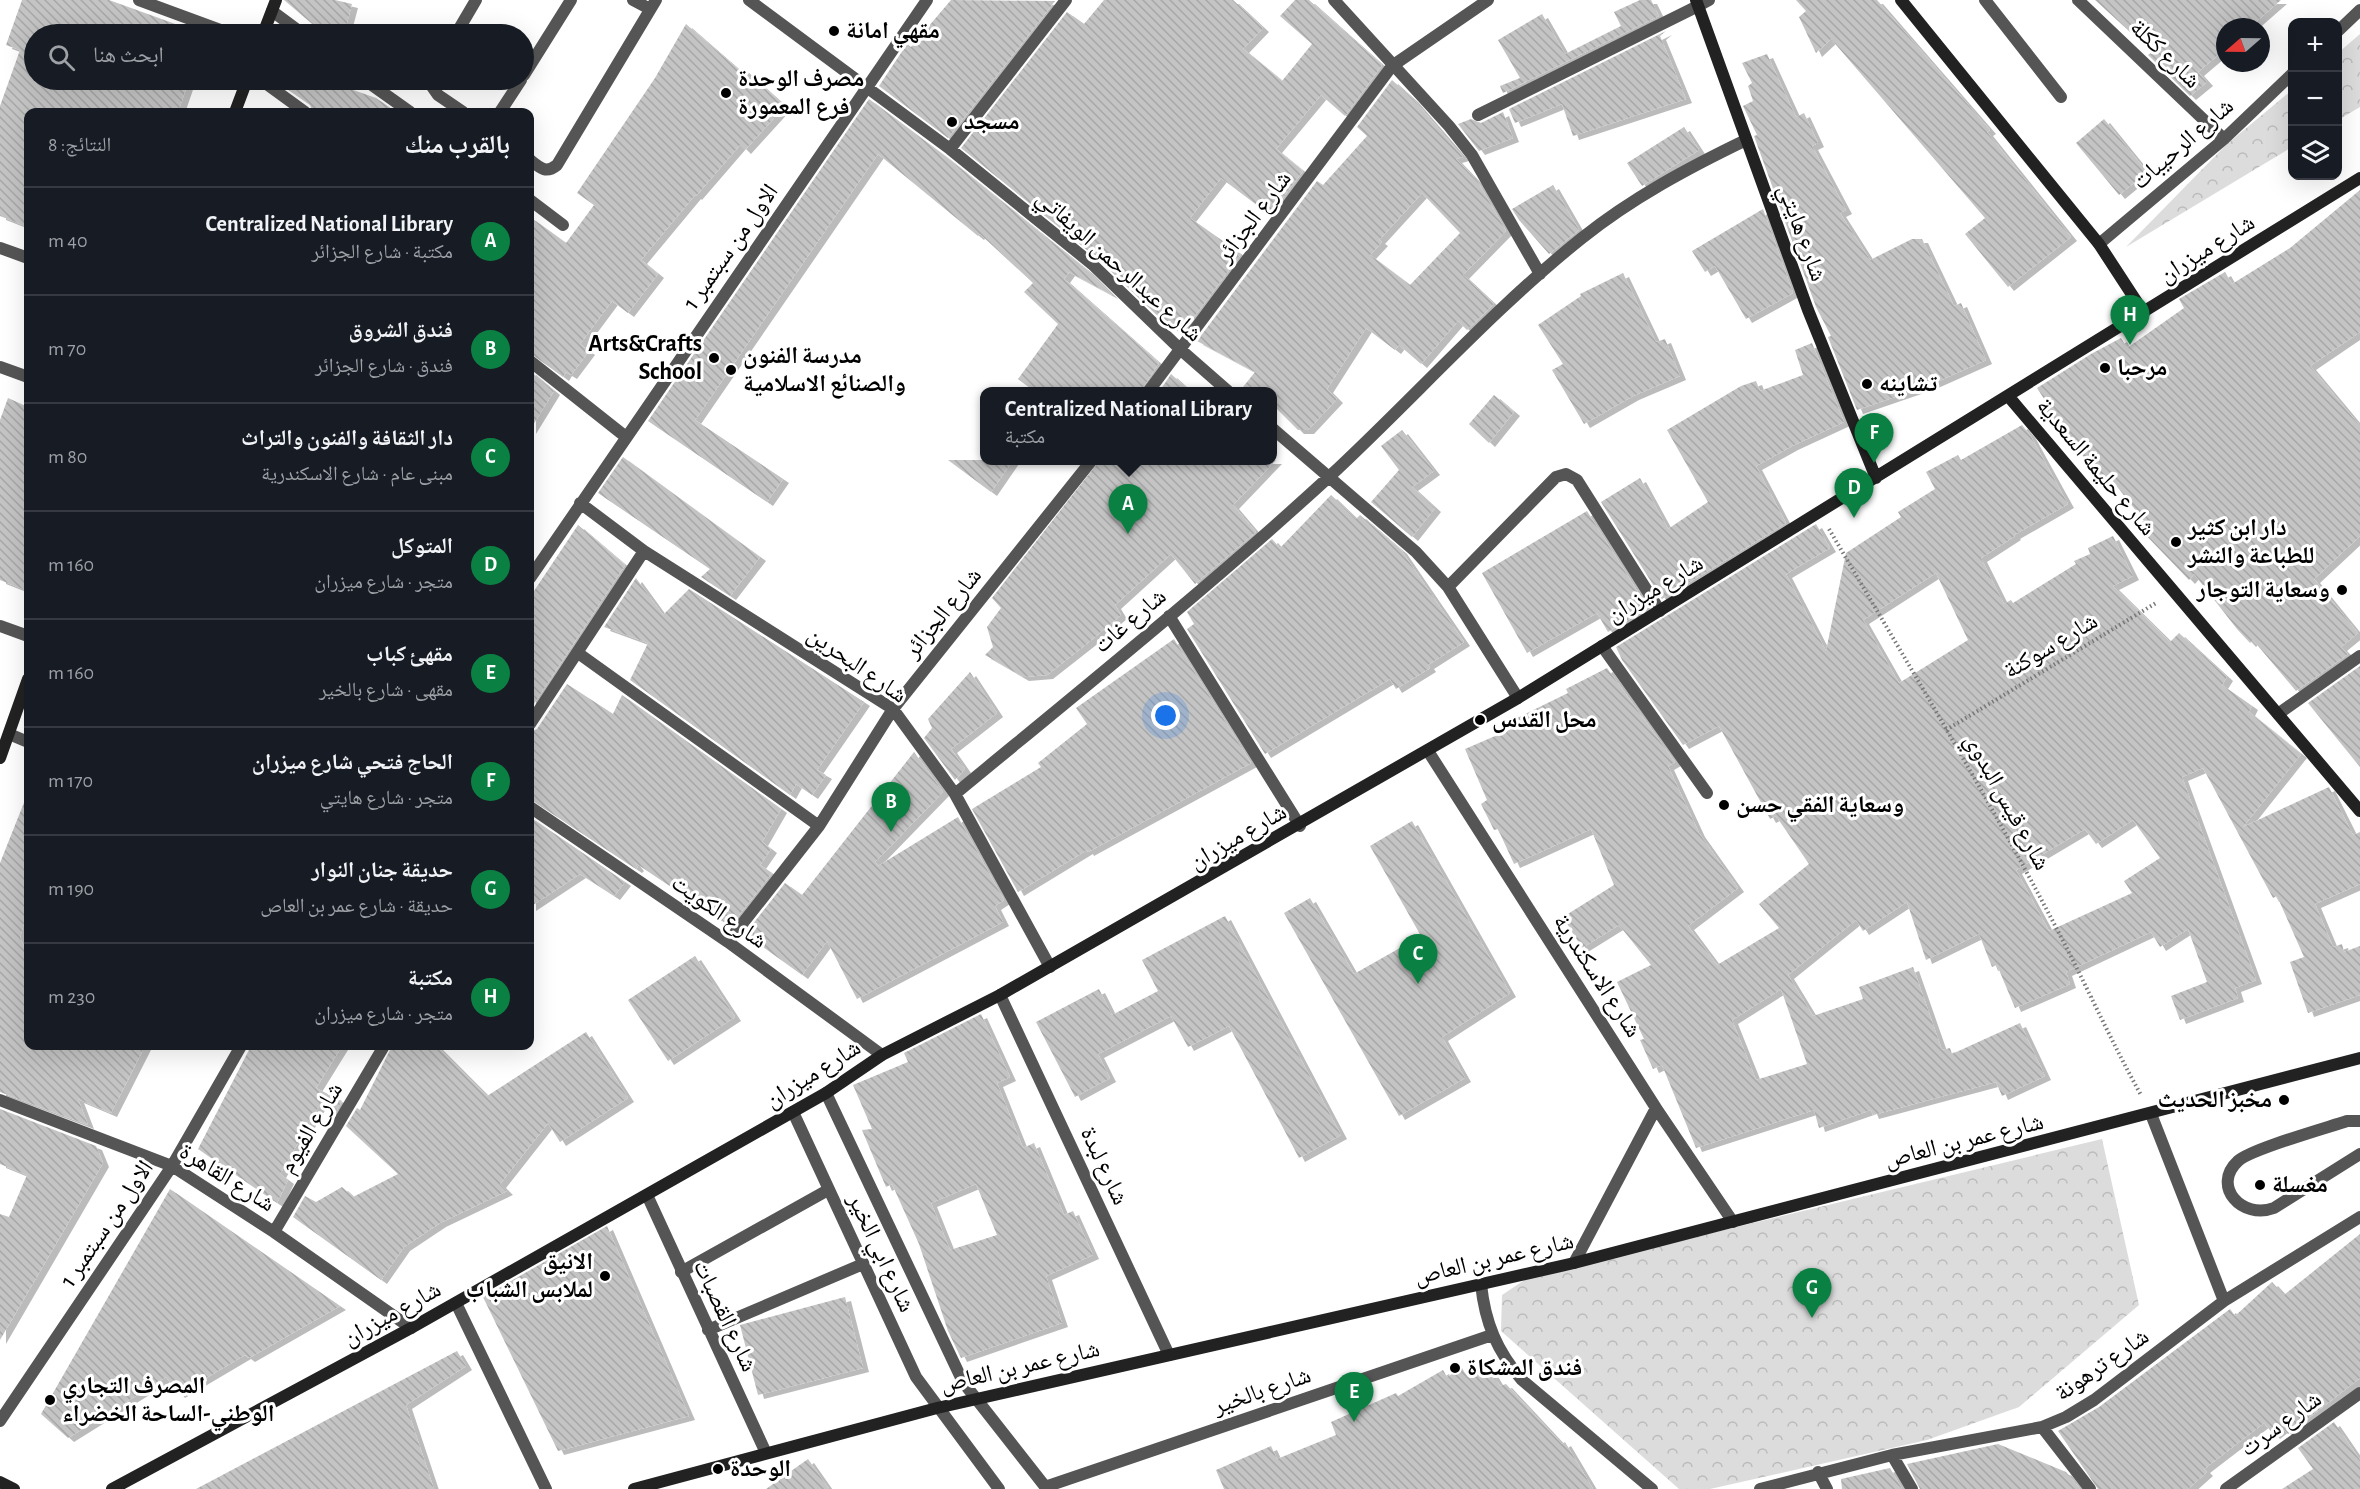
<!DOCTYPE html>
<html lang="ar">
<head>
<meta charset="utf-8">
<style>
	body { margin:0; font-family:"Alegreya Sans","Noto Naskh Arabic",sans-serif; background:#242831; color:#f1f3f6; direction:rtl }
	.controls { position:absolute; right:18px; top:18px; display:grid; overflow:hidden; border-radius:12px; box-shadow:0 6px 24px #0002 }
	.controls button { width:54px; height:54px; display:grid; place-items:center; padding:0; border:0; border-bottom:2px solid #363941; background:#171b24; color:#f1f3f6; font:30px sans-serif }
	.compass { position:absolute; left:2216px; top:18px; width:54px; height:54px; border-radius:50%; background:#171b24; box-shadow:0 6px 24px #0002; rotate:250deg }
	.you { position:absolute; left:1166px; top:716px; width:21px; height:21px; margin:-15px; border:4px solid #fff; border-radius:50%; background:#1a73e8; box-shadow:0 0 0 9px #1a73e833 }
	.badge { display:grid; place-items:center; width:39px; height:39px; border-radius:50%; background:#0b8043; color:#fff; font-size:20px; font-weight:700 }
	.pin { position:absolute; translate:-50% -50px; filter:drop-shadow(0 2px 3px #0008) }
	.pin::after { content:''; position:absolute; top:32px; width:21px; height:18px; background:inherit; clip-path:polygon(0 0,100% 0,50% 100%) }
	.popup { position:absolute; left:980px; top:387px; width:297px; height:78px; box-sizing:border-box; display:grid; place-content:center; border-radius:12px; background:#171b24; filter:drop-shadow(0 2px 4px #0005); font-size:20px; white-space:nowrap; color:#9ea1a6 }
	.popup b { font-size:22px; color:#f1f3f6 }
	.popup::after { content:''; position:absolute; left:50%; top:100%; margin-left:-12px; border:12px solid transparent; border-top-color:#171b24 }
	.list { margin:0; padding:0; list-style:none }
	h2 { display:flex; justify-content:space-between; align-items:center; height:78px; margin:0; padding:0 24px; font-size:26px }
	h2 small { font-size:20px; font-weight:400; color:#9ea1a6 }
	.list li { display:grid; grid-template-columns:39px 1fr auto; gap:18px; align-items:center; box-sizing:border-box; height:108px; padding:0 24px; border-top:2px solid #363941 }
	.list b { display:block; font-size:22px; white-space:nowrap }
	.list p { margin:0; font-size:20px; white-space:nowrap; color:#9ea1a6 }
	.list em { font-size:20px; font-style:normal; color:#9ea1a6 }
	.icon { flex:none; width:33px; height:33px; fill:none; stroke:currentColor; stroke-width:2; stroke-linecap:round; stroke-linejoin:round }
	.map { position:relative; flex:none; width:2360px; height:1489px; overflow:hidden; direction:ltr }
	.search { position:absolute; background:#171b24; box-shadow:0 6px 24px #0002; left:24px; top:24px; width:510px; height:66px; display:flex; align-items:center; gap:15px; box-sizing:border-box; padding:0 21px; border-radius:33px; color:#9ea1a6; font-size:22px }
	.panel { position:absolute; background:#171b24; box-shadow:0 6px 24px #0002; left:24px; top:108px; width:510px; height:942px; border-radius:12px; direction:rtl }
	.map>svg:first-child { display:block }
</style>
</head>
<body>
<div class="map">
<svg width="2360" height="1489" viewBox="0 0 2360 1489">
	<defs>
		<pattern id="forest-crowns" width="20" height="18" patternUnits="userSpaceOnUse" patternTransform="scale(1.5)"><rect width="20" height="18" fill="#dcdcdc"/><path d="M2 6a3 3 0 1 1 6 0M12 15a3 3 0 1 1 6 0" fill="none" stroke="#bbb"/></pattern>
		<pattern id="building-back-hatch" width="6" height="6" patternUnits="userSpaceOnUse" patternTransform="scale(1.5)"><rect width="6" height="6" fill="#c4c4c4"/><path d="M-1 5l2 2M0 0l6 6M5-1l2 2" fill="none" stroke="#a7a7a7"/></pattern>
		<filter id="shadow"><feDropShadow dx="6" dy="4" stdDeviation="0" flood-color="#0004"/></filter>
	</defs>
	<rect width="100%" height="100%" fill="#fff"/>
	<path fill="url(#forest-crowns)" d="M2360,34v73l-22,13v-67z
		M2292,90v57l-166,100 100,-102z
		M2102,1139l37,166 -120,102 -92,33 -217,49h-31l-178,-158 1,-36 27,-18z"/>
	<path fill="url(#building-back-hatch)" fill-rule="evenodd" filter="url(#shadow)" d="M22,0h87l94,34h-169v46h155l-11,32h-150v115l-28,-11v-110l20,-56 -14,-5z
		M284,0h51l17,4 -8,30h-20z
		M951,0l104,1 -107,137 -69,-52 28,-42 4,3z
		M1104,0h129l30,28 -20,21 39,32 30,-37 -32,-28 15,-16h14l73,65 -37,51 -24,-21 -45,54 27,22 -33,44 -49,-37 -31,40 51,36 -59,79 -16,-9 -69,-66 -136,-110 106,-136 17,12z
		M1640,0h11l8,16 -156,77 -3,-7 20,-8 -22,-38 44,-26 23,40 56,-28 -7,-14z
		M1796,0h81l113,130 -3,2 84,105 -63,50 -43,-53 20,-16 -154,-179 -15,14 -17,-36 7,-6z
		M2095,0h186l-31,27h-25v22l-27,23 9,10 -17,14 -42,-41 4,-3z
		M686,24l54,47 2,-3 43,38 -40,44 -5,-5 -44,51 -1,-1 -54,65 17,14 -30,39 -16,-12 -32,43 9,7 -18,24 -5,-3 -3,5 -33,-24v-136l36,26 28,-38 -17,-12 78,-115z
		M1666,31l-6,5 26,63 -113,37 -11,-32 -47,19 -6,-14z
		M1767,54l29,63 8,-4 14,30 -6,3 34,64 -6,3 30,47 42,-21h10l32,67 7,-3 25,57 -56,25 -73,25 -29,-73 3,-1 -15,-29 -62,-171 3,-1 -14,-29 10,-5 -5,-15 4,-3 -10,-20z
		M274,80h51l51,18 20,14h-83l-3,-7z
		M1392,80l21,19 50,58 -7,2 22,23 28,49 -43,44 31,29 -27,26 -9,-9 -37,43 -22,-19 -4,5 -29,-22 -39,61 10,10 -29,31h-10l-26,-26v-12h-33l16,-20 -58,-31 120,-160 6,4 44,-49 -10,-9zM1422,193l38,40 -50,52 -40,-30 12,-13 -3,-2z
		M869,99l76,57 142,114 25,25 -43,-23 -5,7 95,84 -19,29h-105l-17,-13 40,-55 -34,-32 9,-9 -53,-49 -2,2 -100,-82 -183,266 88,59 -16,23 -119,-81z
		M1503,112l10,26 -34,13 -21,-27 13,-5 10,4z
		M2104,119l43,53 -28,23 -43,-52z
		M1684,127l15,23 -57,36 -15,-23z
		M1553,185l26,45 -30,24 -30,-34 -7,-11z
		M2360,190v142l-50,34 50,60v110l-46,43 44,54 -17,14 7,7 -52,37 -43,-51 -3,3 -13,-14 -43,-55 -5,6 -53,-55 8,-4 -36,-46 -5,4 -59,-67 6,-4 -13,-20 54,-34 30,-16 6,10 57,-40 -5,-9 46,-27 7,12 58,-36z
		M1763,209l30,84 -47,26 -31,-53 -10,6 -13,-21z
		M1623,273l33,69 9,-3 15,37 -47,20 -49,28 -32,-54 11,-6 -25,-39 43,-29 -1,-2z
		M1812,343l32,79 -52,24 -36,20 30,57 -124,76 -61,-97 39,-24 28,51 40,-27 -41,-72 74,-44 15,-5 4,10 43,-16 -8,-25z
		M530,371l24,20 -24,39z
		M1171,374l20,18h-32z
		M1494,395l20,17 -25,31 -20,-19z
		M8,398l20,9v184l-28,-11v-160z
		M2022,425l8,10 38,69 -54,31 1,1 -34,22 23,46 7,-4 2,3 63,-39 -2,-3 16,-7 -2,-6 25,-12 20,40 -20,10 57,56 9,-9 48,44 -5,8 30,21 -3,6 52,42 -58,73 86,-40 24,48 7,-3v52l-45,20 18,43 9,-3 2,8 16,-6v49l-52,18 -18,-51 14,-5 -27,-61 -4,2 -70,-130 -21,9 74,203 -21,8 3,10 -58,22 -9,-24 36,-14 -19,-53 -28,18 -9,-15 -85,40 4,12 -55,24 -18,-43 -5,2 -13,-33 -53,26 -19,-58 -44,29 -7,-11 -68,55 25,41 50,-17 -4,-12 54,-20 29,83 8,-2 2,6 68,-31 25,53 -43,20 -6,-14 -123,33 -2,-5 -52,18 -5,-18 -118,38 -34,-83 -9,4 -13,-29 4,-1 -27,-57 34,-17 -32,-40 -37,23 -19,-31 51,-32 -23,-56 -77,35 -16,-35 -4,1 -13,-26 6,-4 -22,-51 51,-22 -3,-7 55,-27 -2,-4 41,-21 68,94 -7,4 31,67 39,55 -50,38 29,39 62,-37 -20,-24 50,-40 -33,-48 -6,3 -51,-93 -36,19 -61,-85 -6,-13 200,-123 14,24 -44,26 40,77 20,-98 55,-36 -3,-5 37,-23 -9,-17 32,-17 3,5zM1936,573l32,67 -69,43 -36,-63zM2133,820l27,38 -36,23 8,12 -83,38 -33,-61 69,-41 11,15zM1781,989l26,75 -51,16 -24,-60z
		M1402,430l32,41 -22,16 23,21 -23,29 -41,-35 28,-32 -18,-24z
		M623,457l137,100 -30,39 -29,-19 9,-8 -112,-76z
		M948,460h65l-22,32z
		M1100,460h176l-43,45 23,27 -61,52 -24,-30 -56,51 6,10 -32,27 -42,33 -24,2 -38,-22 8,-8 -6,-20 14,-19 -9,-10z
		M1331,495l25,24 4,-4 41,35 63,92 -36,23 2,3 -34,21 -6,-10 -125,75 -78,-125 7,-5 -7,-12 85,-73 8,9z
		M1587,511l61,97 -40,24 -11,-19 -70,40 -45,-80z
		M578,525l47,40 -95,145v-113z
		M636,578l27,37 26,-26 175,113 -47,68 9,5 -14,20 -16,-11 -6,11 -160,-115 18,-37 -44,-16z
		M1174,639l77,124 -163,89 -1,-2 -69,42 -46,-83 69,-42 -3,-4 49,-39 -11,-16z
		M2360,666v101l-52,-64z
		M970,672l27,41 -46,36 14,20 -10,11 -31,-42 8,-10 -4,-9z
		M567,684l46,30 9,-19 159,114 -19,33 9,7 -11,16 12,8 -41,52 -7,-6 -2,2 -88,-59 4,5 -2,2 -106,-70v-67l7,-3z
		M914,752l29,40 -68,70 3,4 80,-49 46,83 -9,6 8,16 -146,77 -30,-58 -25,34 -57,-41 40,-51 17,12z
		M27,795l1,114 -8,28 8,20v89h117l-34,67 -33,-14 10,26 -88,-33v-229z
		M530,817l95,65 -11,14 -34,-22 -50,33z
		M1412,821l98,172 -68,44 23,41 -66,38 -115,-203 26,-15 44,76 67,-38 -51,-90z
		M1225,916l116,219 -42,23 -70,-132 -41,21 -17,-31 -73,38 12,24 -35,19 -39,-75 63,-33 13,26 46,-24 -16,-31z
		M695,956l40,61 -67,44 -40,-61z
		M981,1014l29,63 -13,6 26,65 11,-5 30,72 9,-4 20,44 -47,21 16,47 -101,35 -13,-27 -29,-87 -27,-60 -6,3 -24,-57 10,-1 -19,-44 55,-23 -4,-9zM976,1184l21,51 -47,15 -19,-47z
		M586,1032l42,66 -68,44 -12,-19 -48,61 7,7 -67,32 -36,24 -23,33 -88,-63 12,-21 11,6 26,-15 11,10 45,-23 -52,-48 11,-18 3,2 32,-64h45l50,50z
		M251,1046h91l-26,42 26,13 -8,14 -13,-12 -41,71 8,6 -11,23 -79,-54z
		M0,1109l96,37 7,17 -103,177v-126l9,3 18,-42 -27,-11z
		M170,1189l170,117 -91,52 -4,-3 -66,39 -13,-17 -98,61 -27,-24z
		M607,1226l82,190 -131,35 -75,-154z
		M2360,1234v144l-72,56 -5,-6 -9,7 -10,-12 -60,46 3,3 -19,17h-90l-40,-58 41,-24 131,-98 5,7 37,-34 12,13z
		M845,1297l18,71 -105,27 -18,-70z
		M457,1351l9,15 -60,39 28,84h-238z
		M1480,1367l5,7 6,-3 9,15 6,-2 56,60 3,-2 28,47h-369l-8,-19 55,-24 6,13 59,-24 -5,-13 65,-29 2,3 45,-26 4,7 15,-9 4,7z
		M2334,1422l26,38v29h-78l31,-20 -15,-21z
		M1998,1444l68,28 14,17h-160l-13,-25z
		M808,1459l21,30h-63z
		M1890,1468l12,21h-60l-1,-10z"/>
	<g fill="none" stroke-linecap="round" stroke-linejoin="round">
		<path stroke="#777" stroke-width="4" stroke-dasharray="1.5 3" stroke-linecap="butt" d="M1829,529c79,135 160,269 232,408 27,52 51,106 80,158
			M1946,730l210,-127"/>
		<path stroke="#555" stroke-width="12" d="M633,0l17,9
			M1985,0l76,97
			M272,11l31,23
			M456,34l20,-34
			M1392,66l96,-66
			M524,75l47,-75
			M365,80l45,32
			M432,80l-1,5 7,10 25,17
			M500,112l21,-32
			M1478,115l220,-109
			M530,160c10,8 16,14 27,5l99,-165
			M530,200l33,25
			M2360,1121h-13c-21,7 -96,28 -109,40 -27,25 4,59 36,47l86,-54
			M681,1272l147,-82"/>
		<path stroke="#555" stroke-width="12" d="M139,0l92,34
			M749,0l201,149 142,115 89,86 48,42
			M1334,0l115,126 23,29 68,119
			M2078,0l146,139
			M1698,6l11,-6
			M2338,31l22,-21
			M261,80l44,32
			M950,149l116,-149
			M2099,244l125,-105 68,-65
			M0,248l28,10
			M530,361l96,76
			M0,367l28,10
			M1148,392l244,-326
			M1272,428l144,124 32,35 70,111
			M580,503l64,48 249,158 62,85 95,173
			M530,578l397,-578
			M1448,587l108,-110 10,-3 11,6 83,131
			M1169,616l131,210
			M0,626l28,10
			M1602,646l105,147
			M578,653l241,173
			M2278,714l82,-58
			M530,724l114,-173
			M9,734l19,8
			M1428,751l228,357 77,114
			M955,794c126,-104 254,-207 375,-318 84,-78 162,-166 252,-238 50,-40 106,-70 164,-98
			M530,807l198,135 154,113
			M728,942l91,-116 74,-117 199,-249
			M1000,995l169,360
			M826,1093l137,289 84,107
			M0,1100l172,66 102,66 137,96
			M793,1112l123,265 83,112
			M647,1195l119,258
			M274,1232l110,-186
			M1574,1263l82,-155
			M1481,1284c4,39 16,67 41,96l130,109
			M2224,1301l136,-84
			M456,1303l90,186
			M708,1330l155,-66
			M0,1421l172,-255 69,-120
			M2042,1427l48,62
			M1892,1455l20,34
			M1818,1472l9,17
			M1045,1487l447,-152
			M1760,1489l132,-34 150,-28 24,-10 28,-17 130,-99 -73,-187
			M2226,1489l134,-96"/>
		<path stroke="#222" stroke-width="12" d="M1696,0l112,310 68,168
			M1901,0l198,244 45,69
			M263,34l13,-34
			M235,112l12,-32
			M2009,397l351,414
			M0,758l28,-79
			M0,1482l14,7
			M112,1489l299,-161 415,-235 56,-38 118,-60 518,-297 842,-520
			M634,1489l303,-81 637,-145 786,-205"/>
	</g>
	<g fill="#000" stroke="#fff" stroke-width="2">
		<circle cx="834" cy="31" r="6"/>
		<circle cx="726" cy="93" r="6"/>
		<circle cx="952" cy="122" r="6"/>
		<circle cx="714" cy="358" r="6"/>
		<circle cx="2105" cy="368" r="6"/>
		<circle cx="731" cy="370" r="6"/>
		<circle cx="1867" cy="384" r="6"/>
		<circle cx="2176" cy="542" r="6"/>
		<circle cx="2342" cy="590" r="6"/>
		<circle cx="1480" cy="720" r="6"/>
		<circle cx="1724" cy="805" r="6"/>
		<circle cx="2284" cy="1100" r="6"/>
		<circle cx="2260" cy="1185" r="6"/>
		<circle cx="605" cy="1276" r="6"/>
		<circle cx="1455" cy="1368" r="6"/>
		<circle cx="50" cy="1400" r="6"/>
		<circle cx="718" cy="1469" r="6"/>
	</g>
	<g text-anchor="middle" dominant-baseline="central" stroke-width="6" stroke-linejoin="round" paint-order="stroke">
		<g font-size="24" font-weight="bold" fill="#000" stroke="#fff" text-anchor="start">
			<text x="846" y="31">مقهي امانة</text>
			<text x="738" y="79">مصرف الوحدة<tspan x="738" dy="28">فرع المعمورة</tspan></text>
			<text x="964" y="122">مسجد</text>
			<text x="702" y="344" text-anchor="end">Arts&amp;Crafts<tspan x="702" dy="28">School</tspan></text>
			<text x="743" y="356">مدرسة الفنون<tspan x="743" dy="28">والصنائع الاسلامية</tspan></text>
			<text x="2117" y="368">مرحبا</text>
			<text x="1879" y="384">تشاينه</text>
			<text x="2188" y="528">دار ابن كثير<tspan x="2188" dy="28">للطباعة والنشر</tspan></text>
			<text x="2330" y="590" text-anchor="end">وسعاية التوجار</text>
			<text x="1492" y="720">محل القدس</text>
			<text x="1736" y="805">وسعاية الفقي حسن</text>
			<text x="2272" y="1100" text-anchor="end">مخبز الحديث</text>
			<text x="2272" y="1185">مغسلة</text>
			<text x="593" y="1262" text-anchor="end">الانيق<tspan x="593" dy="28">لملابس الشباب</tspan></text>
			<text x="1467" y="1368">فندق المشكاة</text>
			<text x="62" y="1386">المصرف التجاري<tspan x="62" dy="28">الوطني-الساحة الخضراء</tspan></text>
			<text x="730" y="1469">الوحدة</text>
		</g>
		<g font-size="24" fill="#000" stroke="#fff">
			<text transform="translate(2165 54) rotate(44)">شارع ككلة</text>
			<text transform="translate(2183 144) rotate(-41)">شارع الرحيبات</text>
			<text transform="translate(1254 217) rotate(-53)">شارع الجزائر</text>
			<text transform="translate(1802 233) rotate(70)">شارع هايتي</text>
			<text transform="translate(731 247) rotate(-55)">الاول من سبتمبر 1</text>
			<text transform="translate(2207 249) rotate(-32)">شارع ميزران</text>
			<text transform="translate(1119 266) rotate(42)">شارع عبدالرحمن الويفاتي</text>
			<text transform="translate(2096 467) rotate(50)">شارع حليمة السعدية</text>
			<text transform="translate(1655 589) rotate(-31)">شارع ميزران</text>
			<text transform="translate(943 613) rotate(-51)">شارع الجزائر</text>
			<text transform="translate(1130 621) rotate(-40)">شارع غات</text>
			<text transform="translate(2051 646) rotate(-31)">شارع سوكنة</text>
			<text transform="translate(857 665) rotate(35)">شارع البحرين</text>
			<text transform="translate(2007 802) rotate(61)">شارع قيس البدوي</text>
			<text transform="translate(1238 837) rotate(-30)">شارع ميزران</text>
			<text transform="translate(719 912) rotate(35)">شارع الكويت</text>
			<text transform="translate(1597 976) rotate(57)">شارع الاسكندرية</text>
			<text transform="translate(813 1074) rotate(-32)">شارع ميزران</text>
			<text transform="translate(311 1128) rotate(-59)">شارع الفيوم</text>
			<text transform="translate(1964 1141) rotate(-14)">شارع عمر بن العاص</text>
			<text transform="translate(1104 1166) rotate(65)">شارع لبدة</text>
			<text transform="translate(227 1178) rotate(32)">شارع القاهرة</text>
			<text transform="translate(107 1224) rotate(-56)">الاول من سبتمبر 1</text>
			<text transform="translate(881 1253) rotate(65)">شارع ابي الخير</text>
			<text transform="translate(1494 1259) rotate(-13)">شارع عمر بن العاص</text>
			<text transform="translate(392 1314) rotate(-29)">شارع ميزران</text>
			<text transform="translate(725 1316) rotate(65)">شارع القصبات</text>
			<text transform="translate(2102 1365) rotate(-35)">شارع ترهونة</text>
			<text transform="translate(1020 1367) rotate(-13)">شارع عمر بن العاص</text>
			<text transform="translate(1262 1391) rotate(-19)">شارع بالخير</text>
			<text transform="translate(2281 1424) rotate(-36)">شارع سرت</text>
		</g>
	</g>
</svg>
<div class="controls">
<button>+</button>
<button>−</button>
<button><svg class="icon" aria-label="layers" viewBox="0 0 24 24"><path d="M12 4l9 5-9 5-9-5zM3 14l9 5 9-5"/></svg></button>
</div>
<svg class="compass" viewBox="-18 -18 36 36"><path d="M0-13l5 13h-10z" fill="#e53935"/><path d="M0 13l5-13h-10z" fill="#9ea1a6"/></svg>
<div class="you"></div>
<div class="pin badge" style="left:1128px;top:534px">A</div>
<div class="popup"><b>Centralized National Library</b>مكتبة</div>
<div class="pin badge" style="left:891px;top:832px">B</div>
<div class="pin badge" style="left:1418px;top:984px">C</div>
<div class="pin badge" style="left:1854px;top:518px">D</div>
<div class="pin badge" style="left:1354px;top:1422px">E</div>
<div class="pin badge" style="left:1874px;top:463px">F</div>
<div class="pin badge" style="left:1812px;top:1318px">G</div>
<div class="pin badge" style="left:2130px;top:345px">H</div>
<div class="search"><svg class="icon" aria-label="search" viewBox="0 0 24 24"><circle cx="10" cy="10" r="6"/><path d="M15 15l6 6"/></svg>ابحث هنا</div>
<section class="panel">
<h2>بالقرب منك<small>النتائج: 8</small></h2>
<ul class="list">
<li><span class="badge">A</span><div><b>Centralized National Library</b><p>مكتبة · شارع الجزائر</p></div><em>40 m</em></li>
<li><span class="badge">B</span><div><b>فندق الشروق</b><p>فندق · شارع الجزائر</p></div><em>70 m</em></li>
<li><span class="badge">C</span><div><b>دار الثقافة والفنون والتراث</b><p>مبنى عام · شارع الاسكندرية</p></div><em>80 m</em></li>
<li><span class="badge">D</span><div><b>المتوكل</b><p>متجر · شارع ميزران</p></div><em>160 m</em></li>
<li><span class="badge">E</span><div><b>مقهئ كباب</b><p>مقهى · شارع بالخير</p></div><em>160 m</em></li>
<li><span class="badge">F</span><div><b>الحاج فتحي شارع ميزران</b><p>متجر · شارع هايتي</p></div><em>170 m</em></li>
<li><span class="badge">G</span><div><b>حديقة جنان النوار</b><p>حديقة · شارع عمر بن العاص</p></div><em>190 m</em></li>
<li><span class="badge">H</span><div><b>مكتبة</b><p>متجر · شارع ميزران</p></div><em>230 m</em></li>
</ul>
</section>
</div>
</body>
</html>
